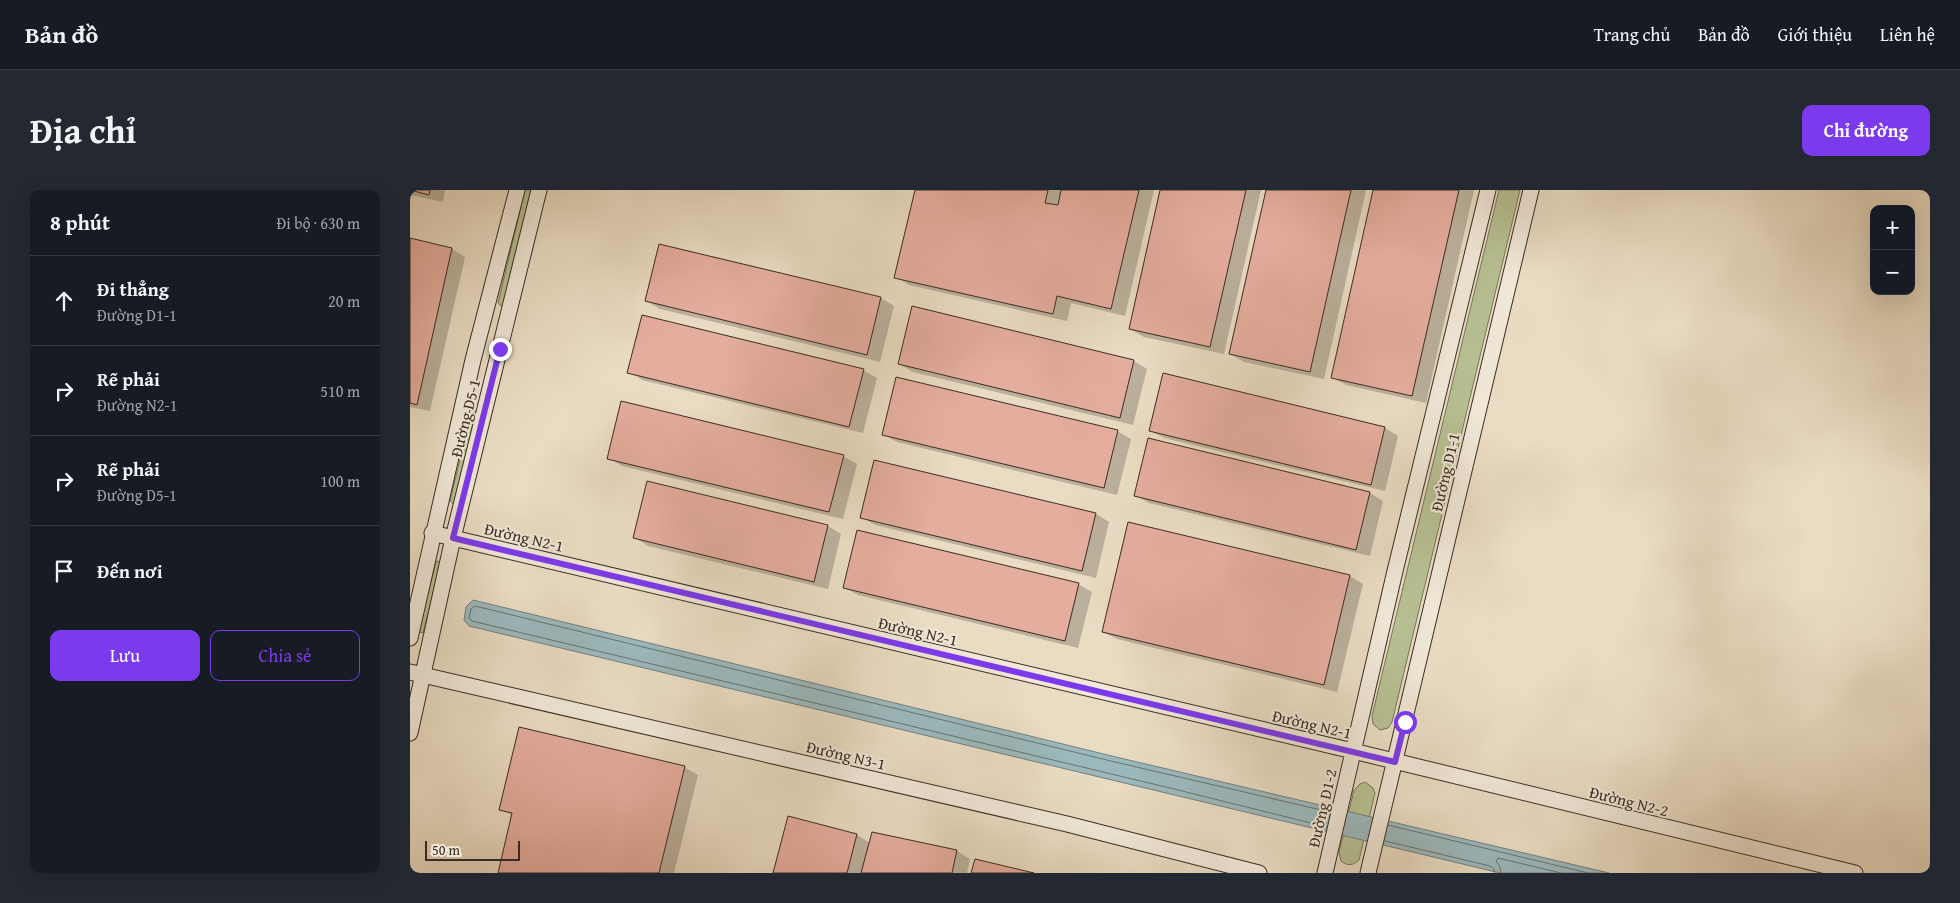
<!DOCTYPE html>
<html lang="vi">
<head>
<meta charset="utf-8">
<style>
	body { margin:0; font-family:"Gentium Book Plus",serif; background:#242831; color:#f1f3f6 }
	.controls { position:absolute; right:15px; top:15px; display:grid; overflow:hidden; border-radius:10px; box-shadow:0 5px 20px #0002 }
	.controls button { width:45px; height:45px; display:grid; place-items:center; padding:0; border:0; border-bottom:1px solid #363941; background:#171b24; color:#f1f3f6; font:25px sans-serif }
	.scale { position:absolute; left:15px; bottom:12px; width:95px; box-sizing:border-box; padding-left:5px; border:2px solid #3a2c24; border-top:0; font-size:14px; line-height:18px; white-space:nowrap; color:#3a2c24; -webkit-text-stroke:4px #f1e8d8; paint-order:stroke }
	.stop { position:absolute; width:15px; height:15px; margin:-11px; border:4px solid #7c3aed; border-radius:50%; background:#fff }
	.stop.end { background:#7c3aed; border-color:#fff; box-shadow:0 1px 5px #0008 }
	.list { margin:0; padding:0; list-style:none }
	h2 { display:flex; justify-content:space-between; align-items:center; height:65px; margin:0; padding:0 20px; font-size:21px }
	h2 small { font-size:16px; font-weight:400; color:#9ea1a6 }
	.list li { display:grid; grid-template-columns:32px 1fr auto; gap:15px; align-items:center; box-sizing:border-box; height:90px; padding:0 20px; border-top:1px solid #363941 }
	.list b { display:block; font-size:19px; white-space:nowrap }
	.list p { margin:0; font-size:16px; white-space:nowrap; color:#9ea1a6 }
	.list em { font-size:16px; font-style:normal; color:#9ea1a6 }
	.actions { display:flex; gap:10px; padding:15px 20px }
	.actions a { flex:1; padding:11px 0; border:1px solid #7c3aed; border-radius:10px; text-align:center; font-size:18px; color:#7c3aed }
	.actions .main { background:#7c3aed; color:#fff }
	.icon { flex:none; width:28px; height:28px; fill:none; stroke:currentColor; stroke-width:2; stroke-linecap:round; stroke-linejoin:round }
	.map { position:relative; flex:none; width:1520px; height:683px; overflow:hidden; border-radius:10px }
	header { display:flex; align-items:center; gap:30px; box-sizing:border-box; height:70px; padding:0 25px; background:#171b24; border-bottom:1px solid #363941 }
	header strong { font-size:24px }
	nav { display:flex; gap:28px; margin-inline-start:auto; font-size:18px }
	.intro { display:flex; align-items:center; justify-content:space-between; box-sizing:border-box; height:120px; padding:0 30px }
	h1 { margin:0; font-size:35px }
	.button { padding:12px 22px; border-radius:10px; background:#7c3aed; color:#fff; font-size:18px; font-weight:700 }
	main { display:flex; gap:30px; padding:0 30px }
	aside { flex:1; background:#171b24; border-radius:10px; box-shadow:0 5px 20px #0002 }
	.map>svg:first-child { display:block }
</style>
</head>
<body>
<header>
<strong>Bản đồ</strong>
<nav><a>Trang chủ</a><a>Bản đồ</a><a>Giới thiệu</a><a>Liên hệ</a></nav>
</header>
<div class="intro"><h1>Địa chỉ</h1><a class="button">Chỉ đường</a></div>
<main>
<aside>
<h2>8 phút<small>Đi bộ · 630 m</small></h2>
<ul class="list">
<li><svg class="icon" aria-label="ahead" viewBox="0 0 24 24"><path d="M12 20V5M6 11l6-6 6 6"/></svg><div><b>Đi thẳng</b><p>Đường D1-1</p></div><em>20 m</em></li>
<li><svg class="icon" aria-label="right" viewBox="0 0 24 24"><path d="M7 20v-9h11M14 6l5 5-5 5"/></svg><div><b>Rẽ phải</b><p>Đường N2-1</p></div><em>510 m</em></li>
<li><svg class="icon" aria-label="right" viewBox="0 0 24 24"><path d="M7 20v-9h11M14 6l5 5-5 5"/></svg><div><b>Rẽ phải</b><p>Đường D5-1</p></div><em>100 m</em></li>
<li><svg class="icon" aria-label="arrive" viewBox="0 0 24 24"><path d="M6 21V4h12l-3 4 3 4H6"/></svg><div><b>Đến nơi</b></div></li>
</ul>
<div class="actions"><a class="main">Lưu</a><a>Chia sẻ</a></div>
</aside>
<div class="map">
<svg width="1520" height="683" viewBox="0 0 1520 683">
	<rect width="100%" height="100%" fill="#eadcc3"/>
	<filter id="stains"><feTurbulence type="fractalNoise" baseFrequency=".004" numOctaves="4"/><feColorMatrix values="0 0 0 0 .2 0 0 0 0 .09 0 0 0 0 .02 0 0 0 .5 -.17"/></filter>
	<radialGradient id="worn" r=".72"><stop offset=".6" stop-color="#630" stop-opacity="0"/><stop offset="1" stop-color="#630" stop-opacity=".3"/></radialGradient>
	<path fill="#b7c093" stroke="#78765c" d="M115,0h7l-28,114 -3,2 -3,-3z
		M1089,0h21l-128,532 -4,6 -8,2 -7,-6 -1,-8z
		M65,221l2,2 -21,90 -3,1 -3,-3 21,-87z
		M28,371l3,1 -18,71 -3,-1 -1,-3 17,-67z
		M955,592l8,6 2,5 -16,67c-6,6 -12,6 -18,1l-2,-9 15,-62 6,-6z"/>
	<path fill="#9bb9bd" stroke="#748180" d="M63,410l643,157 493,116h-109l-1031,-247 -5,-6 2,-13z"/>
	<path fill="#0003" d="M0,0h35l-2,12 -33,-7z
		M506,0h238l-29,126 -54,-13 -4,18 -158,-36 -13,-8z
		M751,0h100l-37,164 -80,-17 -14,-8z
		M857,0h99l-42,189 -80,-17 -14,-8z
		M964,0h100l-48,213 -80,-18 -14,-8z
		M0,49l42,10 13,8 -35,154 -20,-4z
		M471,108l13,8 -14,56 -220,-53 -14,-8z
		M724,171l13,8 -14,56 -220,-53 -14,-8z
		M453,180l14,8 -14,55 -221,-53 -13,-8z
		M975,238l13,8 -13,55 -221,-53 -13,-7z
		M707,241l14,8 -14,56 -220,-53 -14,-8z
		M433,266l14,8 -14,55 -221,-53 -13,-8z
		M465,271l221,53 13,8 -13,56 -221,-53 -14,-8z
		M960,303l13,8 -13,55 -221,-53 -14,-8z
		M719,334l221,52 13,8 -26,108 -220,-53 -14,-7z
		M418,336l13,8 -13,55 -180,-43 -13,-8z
		M668,394l14,8 -14,56 -220,-53 -14,-8z
		M274,577l14,8 -24,98h-175l14,-57 -12,-7z
		M447,645l13,8 87,8 13,8 -3,14h-192z"/>
	<g fill="none" stroke-linecap="round" stroke-linejoin="round">
		<path stroke="#6a7270" stroke-width="1" d="M978,635l200,48
			M917,637l-157,-39 -698,-167 -3,-3 2,-9 4,-3 640,156 215,50
			M975,651l105,25 4,3 1,4
			M1091,683l-1,-6 -4,-6 2,-3 63,15"/>
	</g>
	<path fill="#e5ad9e" stroke="#3a2c24" d="M0,0h20l-1,5z
		M505,0h133l-3,13 13,2 3,-15h78l-28,119 -54,-13 -4,18 -159,-36z
		M750,0h86l-36,157 -81,-18z
		M856,0h85l-41,182 -81,-18z
		M963,0h86l-47,206 -81,-18z
		M0,48l42,10 -35,157 -7,-2z
		M249,54l222,53 -14,58 -222,-54z
		M502,116l222,54 -14,58 -222,-54z
		M232,125l222,54 -15,58 -222,-54z
		M753,183l222,54 -14,58 -222,-54z
		M486,187l222,53 -14,58 -222,-53z
		M211,211l223,54 -15,57 -222,-53z
		M738,248l222,54 -14,58 -222,-54z
		M464,270l222,53 -14,58 -222,-53z
		M237,291l181,44 -14,57 -181,-44z
		M718,332l222,53 -26,110 -222,-53z
		M447,340l222,53 -14,58 -222,-53z
		M109,537l166,39 -26,107h-161l14,-60 -13,-3z
		M378,626l69,18 -10,39h-74z
		M462,642l85,18 -5,23h-91z
		M565,669l59,14h-63z"/>
	<g fill="none" stroke-linecap="round" stroke-linejoin="round">
		<g stroke="#3a2c24" stroke-width="17">
			<path id="secondary" d="M22,343l921,218 502,122
				M0,448l63,-278 44,-170
				M0,482l657,152 192,49
				M0,543l43,-195 86,-348
				M915,683l70,-302 93,-381
				M958,683l163,-683"/>
		</g>
		<use href="#secondary" stroke="#f1e8d8" stroke-width="15"/>
	</g>
	<g fill="none" stroke-linecap="round" stroke-linejoin="round">
		<path stroke="#7c3aed" stroke-width="6" d="M90,159l-47,189 942,224 10,-40"/>
	</g>
	<g text-anchor="middle" dominant-baseline="central" stroke-width="4" stroke-linejoin="round" paint-order="stroke">
		<g font-size="16" fill="#3a2c24" stroke="#f1e8d8">
			<text transform="translate(55 228) rotate(-76)">Đường D5-1</text>
			<text transform="translate(1035 282) rotate(-77)">Đường D1-1</text>
			<text transform="translate(114 347) rotate(13)">Đường N2-1</text>
			<text transform="translate(508 441) rotate(13)">Đường N2-1</text>
			<text transform="translate(902 534) rotate(13)">Đường N2-1</text>
			<text transform="translate(436 565) rotate(13)">Đường N3-1</text>
			<text transform="translate(1219 611) rotate(14)">Đường N2-2</text>
			<text transform="translate(912 618) rotate(-77)">Đường D1-2</text>
		</g>
	</g>
	<rect width="100%" height="100%" filter="url(#stains)"/>
	<rect width="100%" height="100%" fill="url(#worn)"/>
</svg>
<div class="controls">
<button>+</button>
<button>−</button>
</div>
<div class="scale">50 m</div>
<div class="stop" style="left:995px;top:532px"></div>
<div class="stop end" style="left:90px;top:159px"></div>
</div>
</main>
</body>
</html>
